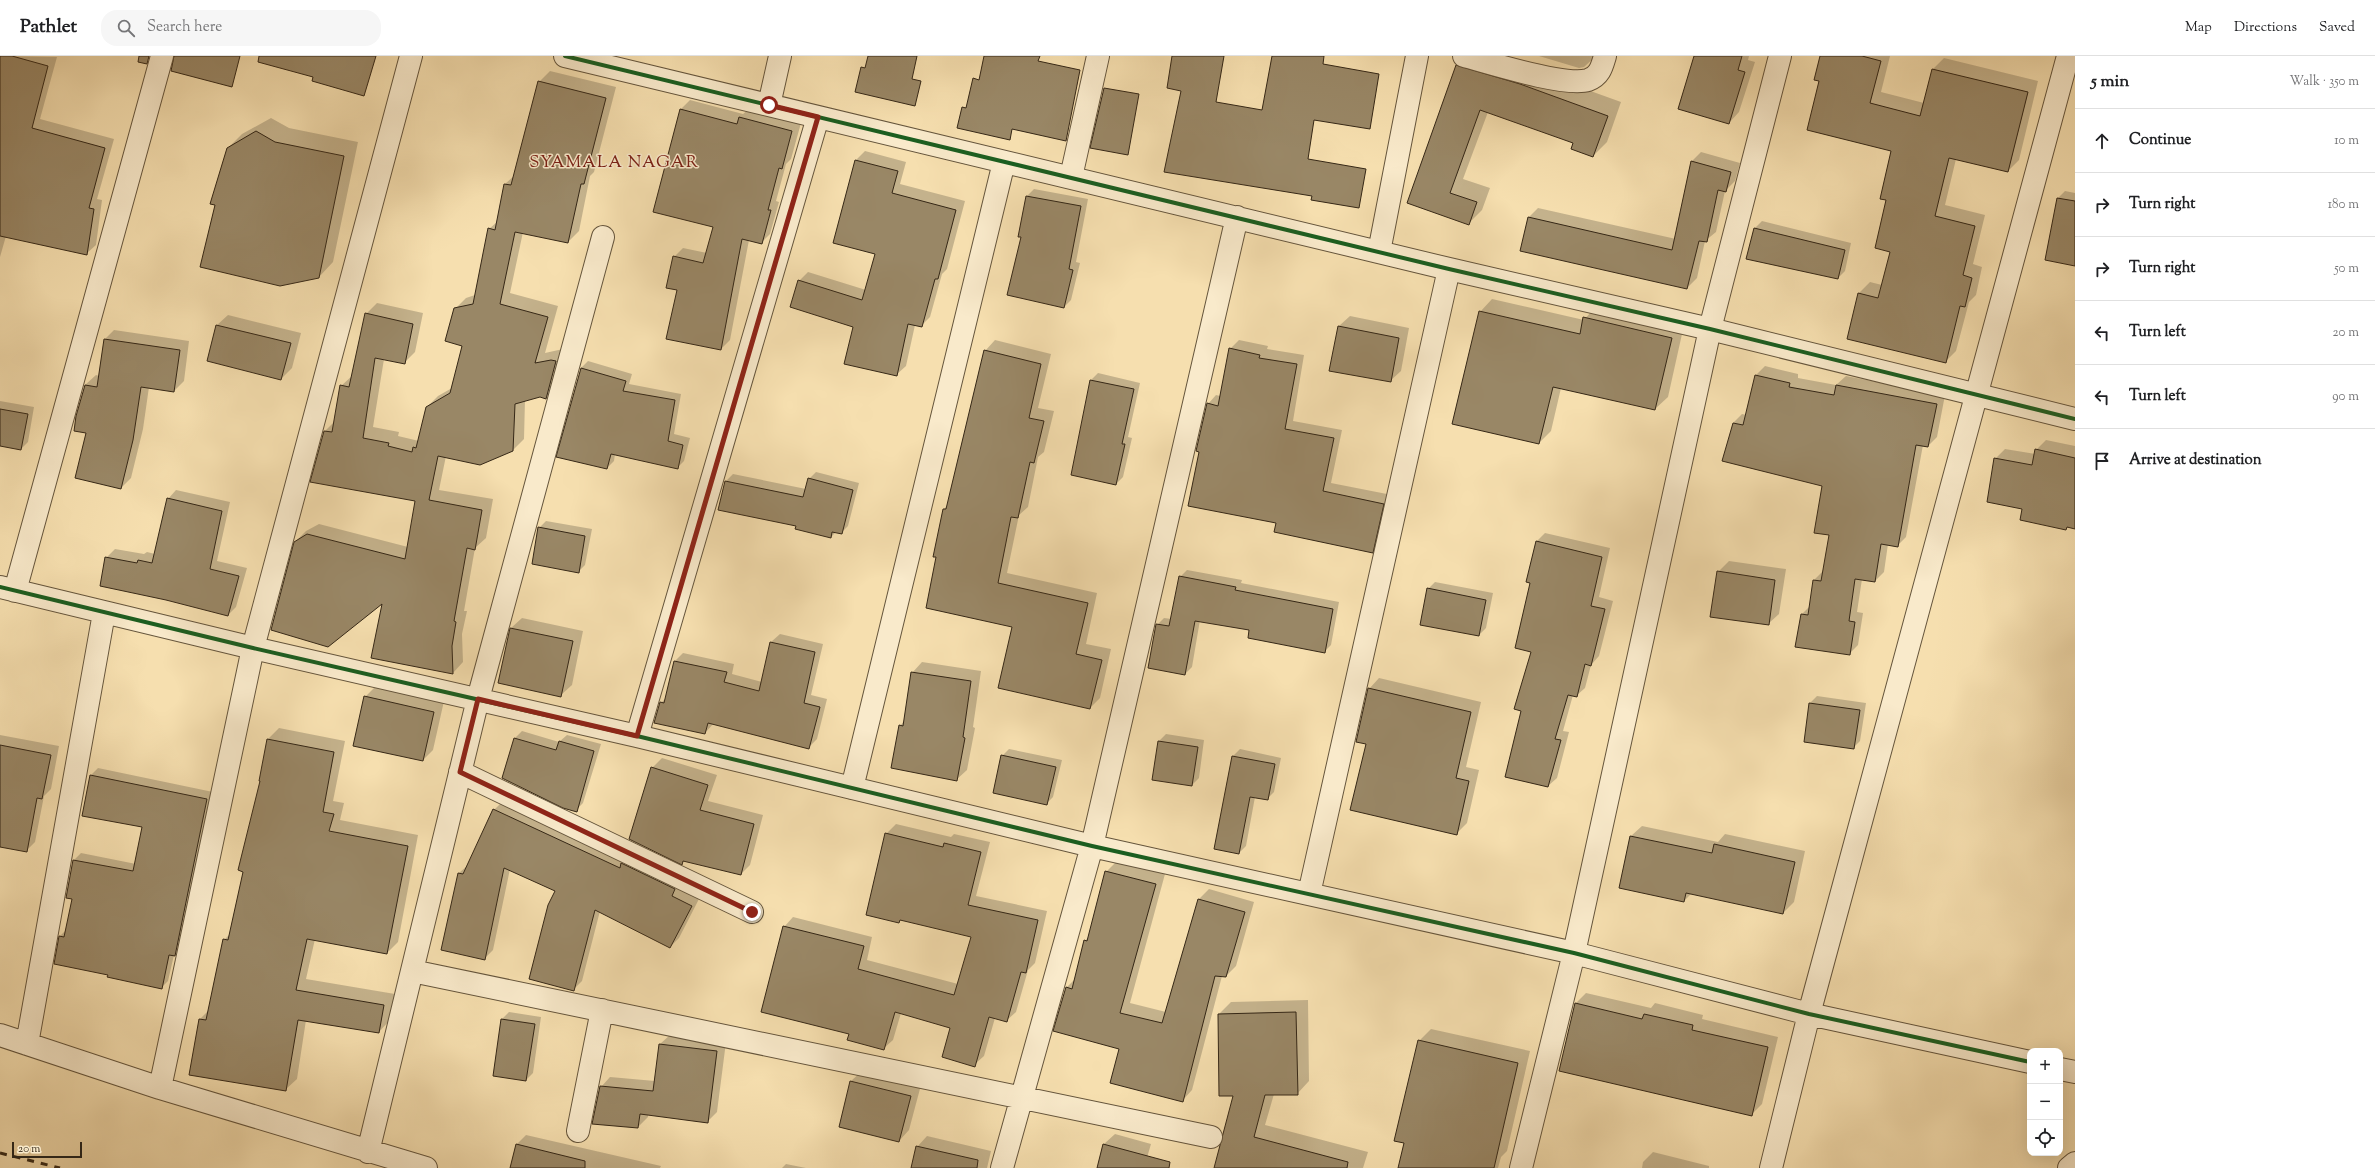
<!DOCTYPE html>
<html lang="en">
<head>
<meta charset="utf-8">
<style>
	body { margin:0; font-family:"Sorts Mill Goudy",serif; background:#f6f6f6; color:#202124 }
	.controls { position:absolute; right:12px; bottom:12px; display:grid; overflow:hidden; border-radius:8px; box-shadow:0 4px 16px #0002 }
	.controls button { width:36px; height:36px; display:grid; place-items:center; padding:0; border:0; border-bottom:1px solid #e0e0e0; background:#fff; color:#202124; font:20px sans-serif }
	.scale { position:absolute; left:12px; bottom:10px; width:70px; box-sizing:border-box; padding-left:4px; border:2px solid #352716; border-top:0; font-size:11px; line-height:14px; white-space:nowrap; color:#352716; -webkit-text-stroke:3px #f9eacb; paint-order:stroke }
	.stop { position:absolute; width:12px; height:12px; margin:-9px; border:3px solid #8f2418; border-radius:50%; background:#fff }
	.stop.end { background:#8f2418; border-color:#fff; box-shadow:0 1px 4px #0008 }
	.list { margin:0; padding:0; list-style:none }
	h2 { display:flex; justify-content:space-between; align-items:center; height:52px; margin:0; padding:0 16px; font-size:17px }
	h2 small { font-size:13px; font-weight:400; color:#757577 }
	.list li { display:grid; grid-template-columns:26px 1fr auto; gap:12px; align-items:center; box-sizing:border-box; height:64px; padding:0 16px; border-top:1px solid #e0e0e0 }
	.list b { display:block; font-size:15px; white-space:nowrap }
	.list em { font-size:13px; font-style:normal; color:#757577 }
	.icon { flex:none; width:22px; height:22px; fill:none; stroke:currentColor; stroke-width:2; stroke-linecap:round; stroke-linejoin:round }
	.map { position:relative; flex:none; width:2075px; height:1112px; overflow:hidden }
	header { display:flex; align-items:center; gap:24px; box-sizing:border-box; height:56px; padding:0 20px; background:#fff; border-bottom:1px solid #e0e0e0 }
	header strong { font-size:19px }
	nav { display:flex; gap:22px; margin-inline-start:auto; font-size:14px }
	.search { width:280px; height:36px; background:#f6f6f6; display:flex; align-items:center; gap:10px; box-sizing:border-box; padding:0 14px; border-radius:16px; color:#757577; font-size:15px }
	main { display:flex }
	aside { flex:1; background:#fff }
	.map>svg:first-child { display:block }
</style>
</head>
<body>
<header>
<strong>Pathlet</strong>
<div class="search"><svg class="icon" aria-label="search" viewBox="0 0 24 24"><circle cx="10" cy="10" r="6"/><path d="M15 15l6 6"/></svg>Search here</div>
<nav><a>Map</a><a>Directions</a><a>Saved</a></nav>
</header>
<main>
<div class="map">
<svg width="2075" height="1112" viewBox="0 0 2075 1112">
	<rect width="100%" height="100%" fill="#f6dfaf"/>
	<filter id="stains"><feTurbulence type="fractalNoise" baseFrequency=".005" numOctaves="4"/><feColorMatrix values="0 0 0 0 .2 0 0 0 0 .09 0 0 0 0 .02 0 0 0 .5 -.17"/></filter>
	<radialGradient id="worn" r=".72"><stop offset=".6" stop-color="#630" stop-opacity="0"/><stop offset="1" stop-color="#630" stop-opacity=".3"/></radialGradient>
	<path fill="#0003" d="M0,0l57,1 -17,62 74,20 -17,60 5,1 -6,45 -10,9 -80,-18 -6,21z
		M1467,0l68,15 86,31 -14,40 -14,14 -18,-13 -87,-31 -25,67 27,9 -8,22 -14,14 -60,-22 49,-136z
		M1539,0h57l-12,11 -5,1z
		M1695,0h54l-1,4 7,2 -16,50 -10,11z
		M1821,0h69l-9,36 43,11 9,-34 11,-11 94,23 -19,79 -11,11 -52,-12 -11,46 40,10 -12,49 9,3 -6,28 -7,7 -13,49 -11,11 -97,-24 11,-45 11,-11 12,3 9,-34 -3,-51 4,-50 -72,-69z
		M550,15l66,16 -22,85 -4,4 -11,55 -11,11 -45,-10 -13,61 48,13 -13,47 18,-4 -6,38 -11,11 -6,-2 -15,4 -1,39 -11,11 -67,6 -7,34 54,9 -7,39 -11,10 -11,63h3l-5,23 1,28 -10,11 -70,-72 -88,-59 11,-11 13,-7 89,23 9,-46 -105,-20 13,-50 10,-10 6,-35 12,-11 13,-61 11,-11 46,10 -8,39 -11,11 -20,-4 -11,68 26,5 -1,4 21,5 8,-34 11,-11 14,-8 11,-42 -8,-37 11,-11 9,-3 14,-66 9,-8 7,-37 10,-9 24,-93z
		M690,44l53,14 6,-5 52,14 -10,36 -5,5 -10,37 3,1 -9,32 -9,9 -12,-3 -19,100 -9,9 -43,-60 -4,-32 9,-9 24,5 7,-27 -33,-117z
		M271,62l18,10 69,14 -25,120 -14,15 -103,-72 12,-57 14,-14z
		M865,95l41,11 -6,22 65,17 -18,68 -5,5 -12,43 -9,9 -6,-1 -9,41 -10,9 -42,-49 -55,-45 9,-9 58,18 10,-37 -20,-93z
		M1701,96l39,11 -5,18 -10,10 -9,41 -11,9 -8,37 -10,10 -158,-71 9,-9 138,31 16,-78z
		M1034,133l54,10 -12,63 4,1 -9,37 -7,7 -42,-70 -2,-1 7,-40z
		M2065,135l10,2v72l-28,-6 11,-61z
		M1762,165l89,22 -6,28 -7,7 -90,-20 7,-30z
		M1492,243l92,21 13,-15 87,20 -16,72 -13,12 -94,-21 -10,43 -12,12 -59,-131z
		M228,259l73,18 -9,35 -11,11 -72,-18 8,-36z
		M1350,260l59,12 -8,43 -11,10 -51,-55z
		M114,274l75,11 -5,40 -10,10 -25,-4 -6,42 -12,49 -10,10 -34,-56 -2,-47 11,-10 3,1 5,-36z
		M995,284l56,14 -13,54 16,3 -10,41 -6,5 -10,50 -9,8 -12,58 90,20 -11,51 25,5 -11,49 -10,10 -77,-82 -75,-69 6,-48 3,-3 38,-155z
		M1239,284l29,6 -1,3 37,6 -11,66 49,9 -11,53 61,12 -11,48 -9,9 -95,-30 -77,-71 8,-47 8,-9 4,1 10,-47z
		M588,305l44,13 -3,10 52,10 -7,40 16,4 -6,23 -7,7 -62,-14 -1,7 -7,7 -26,-100z
		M1765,310l33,8v4l38,7 10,-9 99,19 -8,42 -9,9 -5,-1 -17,92 -9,9 -9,-2 -4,28 -9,9 -13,-2 -5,33 6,1 -5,32 -9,9 -52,-8 5,-32 9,-9 3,-25 9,-9 7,-36 -7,-49 -99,-26 9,-37 9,-9 5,1 9,-40z
		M1098,317l42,10 -12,54 4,1 -9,39 -7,7 -44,-10 19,-94z
		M0,345l34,6 -6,35 -7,7 -21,-4z
		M2046,384l29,6v82l-7,-1 -2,2 -43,-21 -28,-49 10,-10 30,5 1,-4z
		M816,416l43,11 -11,43 -7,7 -5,-1 -5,5 -34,-11 -77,-17 6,-28 7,-7 73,15 3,-10z
		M176,434l54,12 -13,59 30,7 -11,39 -8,8 -122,-57 9,-9 29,5 3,-2 8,2 13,-55z
		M546,465l46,8 -7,36 -7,7 -39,-44z
		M1545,477l65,15 -11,49 14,4 -14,55 -8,9 -6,23 -9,8 -3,-1 -10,36 6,1 -12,46 -9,8 -26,-76 11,-59 -1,-69 -5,-1 10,-40z
		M1729,505l57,8 -7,45 -11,10 -50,-52z
		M1187,514l55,10 -1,3 98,19 -8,43 -7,7 -73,-23 -51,-9 -8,47 -7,7 -28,-49 7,-7 8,1 8,-42z
		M1435,526l58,11 -7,35 -7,7 -51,-46z
		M522,562l61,13 -11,54 -11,10 -50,-67z
		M780,578l43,10 -12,51 16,4 -10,40 -9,9 -94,-25 -9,10 -44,-30 6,-6 8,-36 8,-8 51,11 -2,10 30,8 9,-40z
		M922,606l59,9 -8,56 2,1 -8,42 -11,10 -56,-54 4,-5 8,-48z
		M1379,622l102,24 -15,65 13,3 -12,53 -11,11 -89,-91 2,-54z
		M376,630l68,15 -11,49 -10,10 -58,-63z
		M1817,640l49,7 -6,38 -7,7 -43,-45z
		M279,672l66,13 -12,60 11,2 -4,17 78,15 -20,107 -11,11 -72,-14 -9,40 89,15 -5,26 -11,12 -73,-12 -9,59 -12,11 -85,-71 9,-9 15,-70 6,-6 32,-153 6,-42z
		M522,675l37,11 8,-7 34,9 -18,59 -7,7 -73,-32 12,-40z
		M1166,678l38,6 -5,38 -7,7 -33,-44z
		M0,679l59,11 -8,43 -7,7 -9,46 -9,9 -26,-6z
		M1009,693l53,11 -9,37 -7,7 -44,-48z
		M1240,693l41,9 -7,34 -7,7 -12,-2 -9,49 -7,7 -6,-97z
		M662,702l55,17 -9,26 55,14 -13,50 -9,9 -56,-13 -3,2 -30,-95z
		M98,712l115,24 -31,156 -8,7 -6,26 -7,7 -52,-14 -54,-11 5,-27 7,-7 6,-31 1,-38 7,-7 55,11 7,-38 -52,-51z
		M503,745l197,96 -21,41 -9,9 -70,-36 -18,70 -8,8 -18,-98 -46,-22 -17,81 -9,9 -25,-86 9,-8 26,-55z
		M896,768l55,13 3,-3 36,8 -14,54 71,15 -12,52 -7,7 -12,42 -10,9 -11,-3 -11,38 -10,9 -23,-38 -50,-14 -8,27 -10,9 -33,-15 -66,-107 9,-10 79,20 -5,23 91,24 14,-48 -71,-17 -2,3 -13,-88z
		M1642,770l76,16 7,-8 80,17 -11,51 -11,11 -91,-20 -8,8 -53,-65z
		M1116,806l49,12 -35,129 36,9 33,-113 10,-10 45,13 -18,64 -10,10h-4l-30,114 -10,11 -62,-52 -54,-61 9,-9 10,-38 5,-5 16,-64z
		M1586,937l65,15 4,-5 48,12 -1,4 76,18 -16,67 -11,11 -175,-112z
		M1308,944l1,81 -12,13h-23l-9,31 103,27 -5,16h-148l20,-73h-15l-1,-81 12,-12z
		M509,956l32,5 -8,56 -7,7 -24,-61z
		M1431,973l99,22 -23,100 -6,6 -3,11h-99l7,-26 13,-101z
		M670,979l56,7 -9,70 -10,10 -59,-8v3l-10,10 -37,-40 9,-10 45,4 5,-37z
		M862,1015l59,14 -12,45 -10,11 -48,-60z
		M1115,1078l36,10 -7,24h-46l6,-24z
		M526,1079l135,31 -1,2h-149l6,-24z
		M927,1080l64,15 -4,17h-75l5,-21z
		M1653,1096l56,14v2h-67l1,-6z
		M786,1108l20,4h-24z"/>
	<path fill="#998766" stroke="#352716" d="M0,0h12l36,10 -16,62 73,20 -16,60 5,1 -7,46 -87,-19z
		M139,0h10l-2,8 -9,-2z
		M174,0h66l-8,31 -61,-16z
		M259,0h117l-12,40 -52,-15 1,-4 -55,-15z
		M868,0h49l-5,23 9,2 -6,25 -60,-14 6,-25 4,1z
		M984,0h56l-2,5 42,9 -14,71 -54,-12 -2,11 -53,-12 5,-21 4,1 7,-30 6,2z
		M1172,0h52l-8,46 46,8 10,-54h52l-1,8 56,10 -9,55 -56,-9 -6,39 58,10 -7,39 -48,-8 1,-4 -148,-24 17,-81 -14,-3z
		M1694,0h48l-4,14 7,2 -16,52 -51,-15z
		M1820,0h42l19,5 -11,42 50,13 12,-47 96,23 -20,80 -59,-14 -14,58 40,10 -12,49 9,3 -7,29 -5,-1 -14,57 -99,-24 11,-46 20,5 12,-46 -15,-4 11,-48 -6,-1 11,-48 -84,-21 12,-49 -5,-1z
		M1456,9l64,19 88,32 -15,41 -22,-8 2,-6 -93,-33 -30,83 27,9 -8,23 -62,-22z
		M538,25l68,17 -22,86h-3l-13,59 -53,-11 -15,72 48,13 -13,46 16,-3 5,1 -10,38 -6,-2 -25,7 -2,47 -33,14 -42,-9 -9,44 53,10 -7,40 -8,-2 -13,73 2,1 -4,24 1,28 -82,-16 11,-54 -54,43 -57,-17 23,-88 13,-8 98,25 10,-58 -105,-19 14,-51 8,1 8,-47 9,2 16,-74 48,11 -8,40 -30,-6 -12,80 26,5 -1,3 24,6 1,-5 3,1 10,-41 24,-14 12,-47 -17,-5 9,-33 19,-4 15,-76 7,2 9,-46 7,1z
		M1104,32l35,6 -11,61 -38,-7z
		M680,53l57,15 2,-7 53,14 -10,38 -3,-1 -11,42h3l-9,34 -20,-5 -21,111 -55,-11 11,-49 -11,-2 7,-32 30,7 10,-36 -60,-15z
		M256,75l19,11 69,14 -25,122 -39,8 -80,-19 15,-62 -5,-1 17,-56z
		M855,104l43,11 -6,22 64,17 -18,69h-3l-13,48 -14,-3 -11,52 -53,-12 9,-37 -63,-20 8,-27 64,20 13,-46 -42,-11z
		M1691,105l40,11 -5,20 -8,-2 -11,52 -8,-1 -12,48 -167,-38 8,-34 144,33z
		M1026,140l55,10 -12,63 4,1 -9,38 -57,-13 14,-58h-3z
		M2057,142l18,3v65l-30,-6z
		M1754,172l91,22 -7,29 -92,-20z
		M1479,255l101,23 3,-17 89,21 -17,72 -102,-23 -14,57 -87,-20z
		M216,269l75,18 -10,37 -74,-19z
		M1338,270l61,12 -8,44 -62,-11z
		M104,283l76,11 -6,42 -33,-5 -8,53 -12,49 -46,-11 11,-45 -12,-2 2,-15 9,-31 12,2z
		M1229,292l31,7 -1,3 38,6 -12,65 49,9 -11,53 61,13 -11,49 -99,-21 2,-9 -88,-17 11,-54 -3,-1 11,-48 11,3z
		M984,294l57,14 -12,54 15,3 -10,42 -4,-1 -12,56 -7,-1 -13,66 90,20 -12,51 26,6 -12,49 -92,-21 14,-61 -86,-19 10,-51h-3l10,-48h3z
		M581,312l45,13 -3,10 52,9 -7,41 15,4 -5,24 -67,-15 -4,15 -51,-12z
		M1755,319l35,8 -1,4 45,8 2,-10 101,19 -9,43 -12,-2 -18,102 -17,-3 -6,38 -20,-3 -6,42 6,1 -5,33 -55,-8 6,-33 7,1 5,-35 8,1 8,-46 -15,-2 8,-47 -100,-25 11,-38 10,2z
		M1090,324l44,9 -12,55h3l-9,41 -45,-10z
		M0,353l28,5 -7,36 -21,-4z
		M2035,393l40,9v71l-8,-2 -1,3 -46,-10 2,-11 -35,-7 7,-44 38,7z
		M808,422l45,12 -11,44 -10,-2 -1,6 -36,-9 1,-3 -78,-16 7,-29 78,16z
		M167,442l55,13 -12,58 29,7 -11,40 -62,-16 -66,-14 5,-29 32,6 1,-3 14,3z
		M538,471l47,9 -6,37 -47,-9z
		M1536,485l66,16 -11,49 14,3 -14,57 -6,-2 -8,33 -9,-2 -13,44 6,1 -13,47 -43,-10 16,-66 -7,-2 17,-57 -16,-4 15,-65 -4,-1z
		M1717,515l58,9 -6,45 -59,-8z
		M1179,520l57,11 -1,3 98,19 -8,44 -77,-15 1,-8 -54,-9 -10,54 -37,-7 8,-44 13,2z
		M1427,532l59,12 -7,36 -59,-11z
		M510,572l63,13 -12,56 -63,-14z
		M770,586l45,10 -11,51 16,4 -11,42 -101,-26 -3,11 -51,-11 6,-21 4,1 10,-42 53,11 -3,10 35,9z
		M911,616l60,9 -8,56 2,1 -8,43 -66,-13 8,-43 4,1z
		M1368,632l103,24 -15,66 13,3 -12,54 -107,-25 16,-66 -10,-2z
		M364,640l70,16 -11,49 -70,-15z
		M1809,647l51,7 -6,39 -50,-7z
		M514,682l42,12 3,-9 35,10 -17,61 -14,-4 -61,-30z
		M267,683l67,13 -11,60 11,2 -5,17 79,15 -21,108 -80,-15 -11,51 88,15 -5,28 -81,-13 -12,71 -97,-16 10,-56 7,1 17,-81 5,1 15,-68 -5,-2 22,-89h-1z
		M1158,685l40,6 -6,39 -40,-6z
		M0,689l51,10 -9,44 -5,-1 -10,54 -27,-5z
		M1001,699l55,12 -9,38 -54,-12z
		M1232,700l43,8 -7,36 -18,-3 -11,57 -25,-5z
		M651,711l57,18 -8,25 54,14 -13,51 -58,-14 -1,4 -53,-26z
		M90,719l117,24 -32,157 -6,-1 -7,34 -55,-12 1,-2 -54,-11 5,-28 5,1 8,-38 -6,-1 7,-38 60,11 9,-44 -60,-11z
		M493,753l127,59 1,-5 54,26 -3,7 20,10 -22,42 -75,-38 -21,81 -45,-12 19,-74 7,-14 -51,-23 -19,92 -44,-10 17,-77 5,1z
		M885,777l58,14 1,-4 37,9 -13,53 70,15 -12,53 -5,-1 -14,50 -18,-5 -14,50 -33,-10 8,-29 -55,-16 -11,38 -37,-10 2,-6 -88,-22 22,-86 81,20 -6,23 96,26 17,-58 -71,-17 -1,3 -33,-8z
		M1630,780l82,17 2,-9 81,18 -12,52 -97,-21 -2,9 -65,-14z
		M1105,815l51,13 -36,129 42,10 36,-124 47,13 -19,65 -11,-1 -32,126 -73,-19 9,-34 -66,-18 13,-44 6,2 12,-49 3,1z
		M1575,947l67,16 2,-5 49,11 -1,5 76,17 -16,69 -193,-45z
		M1296,956l2,83h-33l-11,42 94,25 -1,6h-133l19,-72h-14l-1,-82z
		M501,963l34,5 -9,57 -33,-5z
		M1418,984l100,23 -24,105h-96l6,-25 -10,-2z
		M659,988l58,7 -9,72 -68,-9 -2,14 -46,-4 8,-38 53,5z
		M850,1025l61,15 -12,46 -60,-15z
		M516,1088l69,17v7h-75z
		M1103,1088l67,18 -1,6h-72z
		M916,1090l62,14 -1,8h-66z"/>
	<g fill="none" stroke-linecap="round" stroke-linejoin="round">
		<g stroke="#65553c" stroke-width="24">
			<path id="minor" d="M565,0l884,213 261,60 365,90
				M1464,0c26,7 101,31 124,24 12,-4 14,-14 17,-24
				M769,49l11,-49
				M1071,121l27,-121
				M1379,196l38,-196
				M0,531l253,61 384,88 455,110 482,107 235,61 221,48
				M15,535l147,-535
				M637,680l181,-619
				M460,716l292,140
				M852,732l152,-626
				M1309,838l140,-625
				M412,915l799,166
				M0,979l160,53 266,80
				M27,988l77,-431
				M2060,1013l15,3
				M160,1032l93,-440 158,-592
				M578,1075l24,-121
				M368,1096l110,-453 125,-462
				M1002,1112l90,-322 145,-629
				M1521,1112l53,-215 136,-624 70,-273
				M1771,1112l38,-154 259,-958
				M2069,1112l6,-5"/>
		</g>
		<use href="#minor" stroke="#f9eacb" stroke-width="22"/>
		<path stroke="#352716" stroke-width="3" stroke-dasharray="7 7" stroke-linecap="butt" d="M0,1097l60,15"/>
		<g stroke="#f9eacb" stroke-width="6">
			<path id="cycleway" d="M565,0l884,213 261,60 365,90
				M0,531l253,61 384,88 455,110 482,107 235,61 221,48"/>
		</g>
		<use href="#cycleway" stroke="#1b5e20" stroke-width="4"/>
	</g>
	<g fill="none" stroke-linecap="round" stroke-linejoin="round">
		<path stroke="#8f2418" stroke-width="5" d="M752,856l-292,-140 18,-73 159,37 181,-619 -49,-12"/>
	</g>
	<g text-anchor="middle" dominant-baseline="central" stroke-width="3" stroke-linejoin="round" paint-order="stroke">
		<g font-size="17" letter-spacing="1" fill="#7a1f14" stroke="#f9eacb">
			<text x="614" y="107">SYAMALA NAGAR</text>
		</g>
	</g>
	<rect width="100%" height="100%" filter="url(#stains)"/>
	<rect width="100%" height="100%" fill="url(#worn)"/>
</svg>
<div class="controls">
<button>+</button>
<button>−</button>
<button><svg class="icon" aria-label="locate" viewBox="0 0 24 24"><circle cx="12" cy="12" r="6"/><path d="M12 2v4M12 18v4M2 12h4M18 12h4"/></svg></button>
</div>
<div class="scale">20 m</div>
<div class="stop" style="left:769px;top:49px"></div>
<div class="stop end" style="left:752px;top:856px"></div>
</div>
<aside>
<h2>5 min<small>Walk · 350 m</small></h2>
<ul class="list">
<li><svg class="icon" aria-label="ahead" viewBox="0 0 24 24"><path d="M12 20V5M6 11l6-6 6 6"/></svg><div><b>Continue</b></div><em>10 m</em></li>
<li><svg class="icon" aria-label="right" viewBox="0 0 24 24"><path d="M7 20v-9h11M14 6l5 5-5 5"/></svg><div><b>Turn right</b></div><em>180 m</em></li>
<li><svg class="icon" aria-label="right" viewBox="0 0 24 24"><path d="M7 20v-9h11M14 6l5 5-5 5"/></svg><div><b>Turn right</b></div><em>50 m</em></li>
<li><svg class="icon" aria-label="left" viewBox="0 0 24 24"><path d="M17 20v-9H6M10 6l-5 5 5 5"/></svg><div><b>Turn left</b></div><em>20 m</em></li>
<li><svg class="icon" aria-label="left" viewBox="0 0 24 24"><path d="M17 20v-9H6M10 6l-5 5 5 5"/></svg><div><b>Turn left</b></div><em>90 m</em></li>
<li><svg class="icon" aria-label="arrive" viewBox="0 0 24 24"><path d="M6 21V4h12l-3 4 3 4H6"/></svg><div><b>Arrive at destination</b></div></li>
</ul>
</aside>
</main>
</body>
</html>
